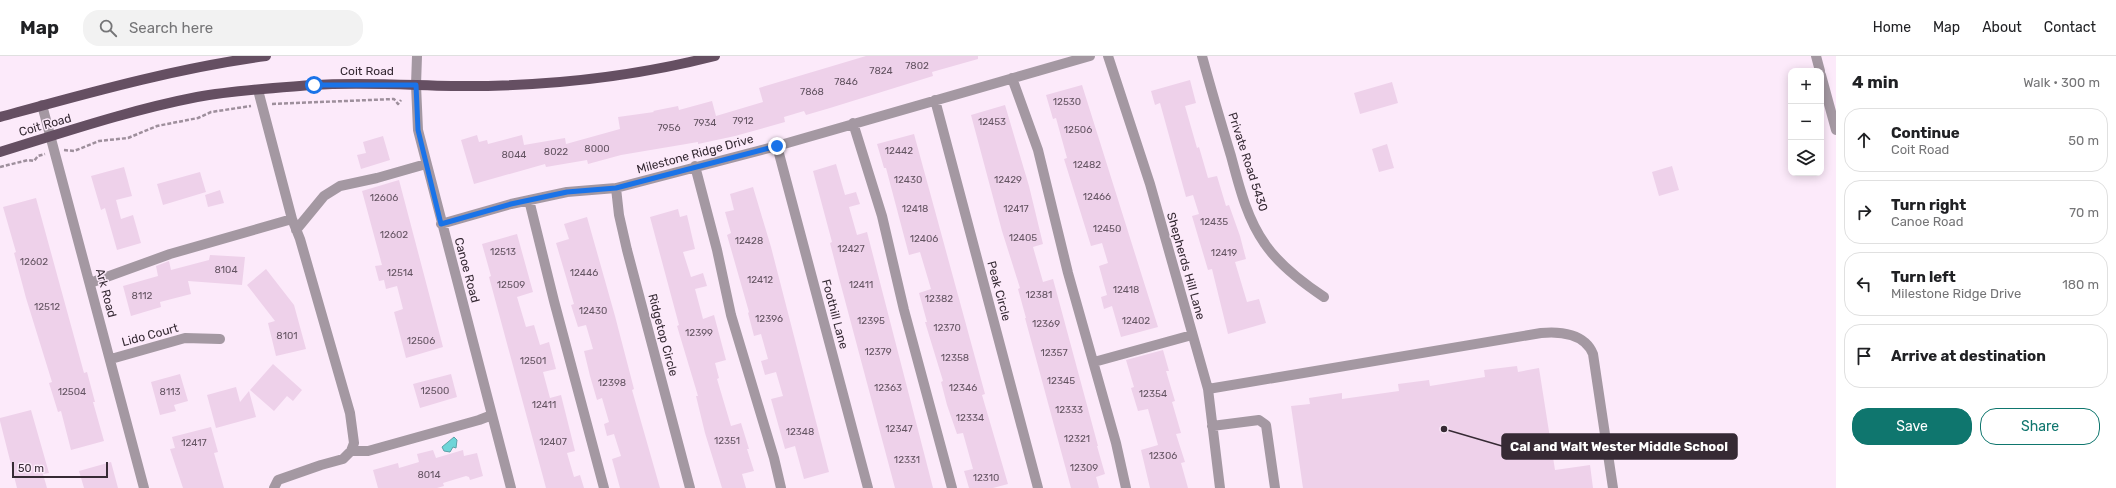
<!DOCTYPE html>
<html lang="en">
<head>
<meta charset="utf-8">
<style>
	body { margin:0; font-family:Rubik,sans-serif; background:#f2f2f2; color:#202124 }
	.controls { position:absolute; right:12px; top:12px; display:grid; overflow:hidden; border-radius:8px; box-shadow:0 2px 10px #0003 }
	.controls button { width:36px; height:36px; display:grid; place-items:center; padding:0; border:0; border-bottom:1px solid #e0e0e0; background:#fff; color:#202124; font:20px sans-serif }
	.scale { position:absolute; left:12px; bottom:10px; width:96px; box-sizing:border-box; padding-left:4px; border:2px solid #362a34; border-top:0; font-size:11px; line-height:14px; white-space:nowrap; color:#362a34; -webkit-text-stroke:3px #fceafa; paint-order:stroke }
	.stop { position:absolute; width:12px; height:12px; margin:-9px; border:3px solid #1a73e8; border-radius:50%; background:#fff }
	.stop.end { background:#1a73e8; border-color:#fff; box-shadow:0 1px 4px #0008 }
	.list { margin:0; padding:0; list-style:none }
	h2 { display:flex; justify-content:space-between; align-items:center; height:52px; margin:0; padding:0 16px; font-size:17px }
	h2 small { font-size:13px; font-weight:400; color:#757577 }
	.list li { display:grid; grid-template-columns:26px 1fr auto; gap:12px; align-items:center; box-sizing:border-box; height:64px; margin:0 8px 8px; padding:0 8px; border:1px solid #e0e0e0; border-radius:16px }
	.list b { display:block; font-size:15px; white-space:nowrap }
	.list p { margin:0; font-size:13px; white-space:nowrap; color:#757577 }
	.list em { font-size:13px; font-style:normal; color:#757577 }
	.actions { display:flex; gap:8px; padding:12px 16px }
	.actions a { flex:1; padding:9px 0; border:1px solid #0f766e; border-radius:16px; text-align:center; font-size:14px; color:#0f766e }
	.actions .main { background:#0f766e; color:#fff }
	.icon { flex:none; width:22px; height:22px; fill:none; stroke:currentColor; stroke-width:2; stroke-linecap:round; stroke-linejoin:round }
	.map { position:relative; flex:none; width:1836px; height:432px; overflow:hidden }
	header { display:flex; align-items:center; gap:24px; box-sizing:border-box; height:56px; padding:0 20px; background:#fff; border-bottom:1px solid #e0e0e0 }
	header strong { font-size:19px }
	nav { display:flex; gap:22px; margin-inline-start:auto; font-size:14px }
	.search { width:280px; height:36px; background:#f2f2f2; display:flex; align-items:center; gap:10px; box-sizing:border-box; padding:0 14px; border-radius:16px; color:#757577; font-size:15px }
	main { display:flex }
	aside { flex:1; background:#fff }
	.map>svg:first-child { display:block }
</style>
</head>
<body>
<header>
<strong>Map</strong>
<div class="search"><svg class="icon" aria-label="search" viewBox="0 0 24 24"><circle cx="10" cy="10" r="6"/><path d="M15 15l6 6"/></svg>Search here</div>
<nav><a>Home</a><a>Map</a><a>About</a><a>Contact</a></nav>
</header>
<main>
<div class="map">
<svg width="1836" height="432" viewBox="0 0 1836 432">
	<rect width="100%" height="100%" fill="#fceafa"/>
	<path fill="#6ed5d8" stroke="#5da2a7" d="M454,381l3,3 -1,8 -3,-1 -3,5 -6,-1 -2,-4z"/>
	<path fill="#eed1ea" d="M866,0h112v3l-46,13 1,4 -103,32 -24,7 -2,-4 -20,6 1,5 -50,14 -37,8v-2l-77,13 -33,9 -1,-4 -41,7 -1,-3 -71,20 -13,-44 16,-5 2,7 8,-2 1,4 34,-9 2,10 41,-7 1,6 54,-15 -2,-12 36,-5 -1,-1 25,-5 1,4 33,-9 4,15 47,-14 -4,-14z
		M1190,24l6,23 -11,3 12,42 2,-1 9,31 9,-2 9,30 3,-1 11,31 6,23 -11,3 12,40 12,-3 7,24 -38,11 -16,-65 -4,1 -16,-54 7,-2 -6,-19 -7,2 -26,-94 -5,2 -4,-14z
		M1392,26l6,21 -38,11 -6,-21z
		M1082,29l76,242 -37,10 -9,-31 -8,3 -3,-12 6,-2 -8,-29 9,-3 -6,-20 -11,3 -27,-87 3,-1 -11,-40 -3,1 -7,-24z
		M1005,49l24,81 14,58 -10,3 10,35 10,-3 45,167h-1l8,28 -9,3 3,11h-28l-46,-170h1l-8,-29 2,-1 -18,-57 -31,-116z
		M914,78l71,260 -3,1 26,89 -15,4h-24l-5,-17 9,-2 -10,-36 -6,1 -10,-29 -6,-23 2,-1 -18,-59h2l-8,-29 12,-4 -11,-37 -11,3 -23,-87h-2l-7,-24z
		M383,80l7,24 -29,9 -4,-14 9,-2 -3,-11z
		M1387,88l7,24 -15,4 -7,-23z
		M836,108l9,31 11,-3 4,12 -11,3 8,28 10,-3 66,256h-38l-56,-210 -9,-35 2,-1 -19,-71z
		M1672,110l7,24 -20,6 -7,-24z
		M124,111l8,29 -16,4 5,19 12,-4 8,28 -24,7 -12,-42 -4,2 -10,-34z
		M200,116l6,20 -43,13 -6,-21z
		M399,124l44,167 -37,11 -12,-46 9,-3 -6,-23 -11,3 -2,-9 -5,1 -4,-15 7,-1 -20,-74z
		M753,131l18,60 58,225 -25,7 -9,-33 -10,3 -14,-50 12,-3 -7,-24 -11,3 -4,-14 7,-2 -7,-25 -7,2 -6,-23 1,-1 -22,-77 4,-2 -6,-21 9,-2 -4,-16z
		M220,134l4,13 -16,4 -3,-12z
		M36,142l48,175 3,-1 8,30h-2l11,39 -33,9 -10,-39 -3,1 -9,-29 3,-1 -26,-84 -12,-45 2,-1 -13,-45z
		M678,153l2,8 7,-2 8,34 -12,3 8,25 12,-4 4,13 -12,3 8,30 11,-4 12,45 -11,3 4,15 -2,1 14,47 10,-3 8,26h-2l7,22 -12,3 4,14h-24l-17,-55 -9,-37h2l-21,-70 2,-1 -29,-108z
		M587,161l28,99 19,73 -2,1 28,98h-40l-8,-29 9,-3 -7,-22 -7,2 -3,-12 5,-2 -7,-24 -5,2 -7,-24 -6,-25 9,-2 -7,-24 -8,2 -7,-22 3,-1 -18,-61 13,-4 -5,-15z
		M517,178l16,58 -16,5 9,30 8,-2 6,20 9,-3 7,27 -13,3 7,26 11,-3 14,56 -8,2 7,24 6,-2 4,13h-38l-57,-211 2,-1 -9,-32z
		M210,199l35,2 -3,28 -54,-4 3,13 -31,8 1,5 -30,9 -8,-30 35,-10 -2,-10 13,-5 2,9 38,-10z
		M266,213l28,36 12,44 -30,7 -8,-33 7,-2 -28,-36z
		M1163,294l6,21h-3l9,30 -3,1 9,31 -5,1 9,28 -4,1 7,25h-38l-9,-38 17,-5 -10,-36 -10,2 -7,-23 3,-1 -8,-27z
		M273,308l29,26 -9,11 -6,-5 -13,15 -24,-21z
		M1517,310l1,6 21,-4 16,102 35,-5 3,23h-290l-12,-82 19,-2 -1,-6 33,-5v6l57,-8 -1,-7 31,-4 1,6 55,-9 -1,-7z
		M180,318l8,27 -14,4 2,6 -16,4 -9,-33z
		M451,318l6,23 -37,11 -7,-24z
		M236,331l4,15 9,-11 7,26 -40,11 -9,-33z
		M31,354l18,63 -6,1 4,14h-30l-17,-67v-3z
		M211,371l7,25 -4,1 10,35h-41l-13,-39 5,-1 -3,-11z
		M433,394l3,8 27,-8 1,6 13,-3 6,23 -13,4 -1,-3 -3,-1 -23,7 1,3 -7,2h-59l-5,-18 25,-7 1,5 20,-6 -2,-8z
		M111,406l7,26h-34l-5,-17z"/>
	<g fill="none" stroke-linecap="round" stroke-linejoin="round">
		<path stroke="#9e8f9c" stroke-width="2.5" stroke-dasharray="4 2" stroke-linecap="butt" d="M272,48l122,-5 4,5 3,-4
			M64,94l10,1 25,-10 29,-3 29,-12 41,-8 13,-6 40,-6
			M0,111l28,-7 6,1 4,-5 7,-2"/>
		<path stroke="#a498a2" stroke-width="10" d="M417,0l-1,29 2,45 93,358
			M1108,0l42,128 58,205 12,99
			M1202,0c9,33 19,67 29,100 8,30 16,63 34,88 15,22 38,39 59,53
			M1816,0l4,15
			M1821,19l15,55
			M1012,22l26,72 30,123 48,170 10,45
			M258,34l34,129 8,20 50,174 4,30 -3,8 -8,8 -22,6 -43,15 -4,8
			M935,44l103,388
			M42,49l102,383
			M853,67l29,93 22,94 48,178
			M777,90l91,342
			M695,110l22,84 14,65 43,143 7,30
			M616,132l3,27 8,35 63,238
			M529,144l25,101 50,187
			M441,168l70,-20 56,-12 49,-4 161,-42 313,-90
			M296,174l28,-34 16,-10 37,-8 49,-14
			M90,227l80,-29 122,-35
			M111,303l74,-21 35,1
			M1094,306l98,-27
			M1208,333l333,-56c20,-2 44,1 52,21l20,134
			M1212,370l47,-6 7,5 9,63
			M351,395h17l111,-31 13,-5"/>
		<path stroke="#654f62" stroke-width="10" d="M0,61c88,-24 176,-49 266,-61
			M0,96c65,-20 130,-42 197,-55 38,-7 77,-9 116,-12 46,-3 92,0 139,1 89,1 177,-8 263,-30"/>
	</g>
	<g fill="none" stroke-linecap="round" stroke-linejoin="round">
		<path stroke="#1a73e8" stroke-width="5" d="M314,29h102l2,45 23,94 70,-20 56,-12 49,-4 161,-42"/>
	</g>
	<g text-anchor="middle" dominant-baseline="central" stroke-width="3" stroke-linejoin="round" paint-order="stroke">
		<g font-size="10" fill="#645462">
			<text x="917" y="10">7802</text>
			<text x="881" y="15">7824</text>
			<text x="846" y="26">7846</text>
			<text x="812" y="36">7868</text>
			<text x="1067" y="46">12530</text>
			<text x="743" y="65">7912</text>
			<text x="992" y="66">12453</text>
			<text x="705" y="67">7934</text>
			<text x="669" y="72">7956</text>
			<text x="1078" y="74">12506</text>
			<text x="597" y="93">8000</text>
			<text x="899" y="95">12442</text>
			<text x="556" y="96">8022</text>
			<text x="514" y="99">8044</text>
			<text x="1087" y="109">12482</text>
			<text x="908" y="124">12430</text>
			<text x="1008" y="124">12429</text>
			<text x="1097" y="141">12466</text>
			<text x="384" y="142">12606</text>
			<text x="915" y="153">12418</text>
			<text x="1016" y="153">12417</text>
			<text x="1214" y="166">12435</text>
			<text x="1107" y="173">12450</text>
			<text x="394" y="179">12602</text>
			<text x="1023" y="182">12405</text>
			<text x="924" y="183">12406</text>
			<text x="749" y="185">12428</text>
			<text x="851" y="193">12427</text>
			<text x="503" y="196">12513</text>
			<text x="1224" y="197">12419</text>
			<text x="34" y="206">12602</text>
			<text x="226" y="214">8104</text>
			<text x="400" y="217">12514</text>
			<text x="584" y="217">12446</text>
			<text x="760" y="224">12412</text>
			<text x="511" y="229">12509</text>
			<text x="861" y="229">12411</text>
			<text x="1126" y="234">12418</text>
			<text x="1039" y="239">12381</text>
			<text x="142" y="240">8112</text>
			<text x="939" y="243">12382</text>
			<text x="47" y="251">12512</text>
			<text x="593" y="255">12430</text>
			<text x="769" y="263">12396</text>
			<text x="871" y="265">12395</text>
			<text x="1136" y="265">12402</text>
			<text x="1046" y="268">12369</text>
			<text x="947" y="272">12370</text>
			<text x="699" y="277">12399</text>
			<text x="287" y="280">8101</text>
			<text x="421" y="285">12506</text>
			<text x="878" y="296">12379</text>
			<text x="1054" y="297">12357</text>
			<text x="955" y="302">12358</text>
			<text x="533" y="305">12501</text>
			<text x="1061" y="325">12345</text>
			<text x="612" y="327">12398</text>
			<text x="888" y="332">12363</text>
			<text x="963" y="332">12346</text>
			<text x="435" y="335">12500</text>
			<text x="72" y="336">12504</text>
			<text x="170" y="336">8113</text>
			<text x="1153" y="338">12354</text>
			<text x="544" y="349">12411</text>
			<text x="1069" y="354">12333</text>
			<text x="970" y="362">12334</text>
			<text x="899" y="373">12347</text>
			<text x="800" y="376">12348</text>
			<text x="1077" y="383">12321</text>
			<text x="727" y="385">12351</text>
			<text x="553" y="386">12407</text>
			<text x="194" y="387">12417</text>
			<text x="1163" y="400">12306</text>
			<text x="907" y="404">12331</text>
			<text x="1084" y="412">12309</text>
			<text x="429" y="419">8014</text>
			<text x="986" y="422">12310</text>
		</g>
		<g font-size="12" fill="#362a34" stroke="#fceafa">
			<text x="367" y="15">Coit Road</text>
			<text transform="translate(45 69) rotate(-16)">Coit Road</text>
			<text transform="translate(695 98) rotate(-15)">Milestone Ridge Drive</text>
			<text transform="translate(1248 106) rotate(72)">Private Road 5430</text>
			<text transform="translate(1186 210) rotate(74)">Shepherds Hill Lane</text>
			<text transform="translate(467 214) rotate(75)">Canoe Road</text>
			<text transform="translate(999 235) rotate(75)">Peak Circle</text>
			<text transform="translate(106 237) rotate(75)">Ark Road</text>
			<text transform="translate(835 258) rotate(75)">Foothill Lane</text>
			<text transform="translate(150 279) rotate(-15)">Lido Court</text>
			<text transform="translate(663 279) rotate(75)">Ridgetop Circle</text>
		</g>
	</g>
	<path fill="none" stroke="#362a34" stroke-width="1.5" d="M1444 373L1502 390"/>
	<circle fill="#362a34" stroke="#fceafa" stroke-width="1.5" cx="1444" cy="373" r="4"/>
	<rect fill="#362a34" stroke="#362a34" stroke-width="1.5" x="1502" y="378" width="235" height="25" rx="4"/>
	<g font-size="13" text-anchor="middle" font-weight="bold" fill="#fff">
		<text x="1619" y="395">Cal and Walt Wester Middle School</text>
	</g>
</svg>
<div class="controls">
<button>+</button>
<button>−</button>
<button><svg class="icon" aria-label="layers" viewBox="0 0 24 24"><path d="M12 4l9 5-9 5-9-5zM3 14l9 5 9-5"/></svg></button>
</div>
<div class="scale">50 m</div>
<div class="stop" style="left:314px;top:29px"></div>
<div class="stop end" style="left:777px;top:90px"></div>
</div>
<aside>
<h2>4 min<small>Walk · 300 m</small></h2>
<ul class="list">
<li><svg class="icon" aria-label="ahead" viewBox="0 0 24 24"><path d="M12 20V5M6 11l6-6 6 6"/></svg><div><b>Continue</b><p>Coit Road</p></div><em>50 m</em></li>
<li><svg class="icon" aria-label="right" viewBox="0 0 24 24"><path d="M7 20v-9h11M14 6l5 5-5 5"/></svg><div><b>Turn right</b><p>Canoe Road</p></div><em>70 m</em></li>
<li><svg class="icon" aria-label="left" viewBox="0 0 24 24"><path d="M17 20v-9H6M10 6l-5 5 5 5"/></svg><div><b>Turn left</b><p>Milestone Ridge Drive</p></div><em>180 m</em></li>
<li><svg class="icon" aria-label="arrive" viewBox="0 0 24 24"><path d="M6 21V4h12l-3 4 3 4H6"/></svg><div><b>Arrive at destination</b></div></li>
</ul>
<div class="actions"><a class="main">Save</a><a>Share</a></div>
</aside>
</main>
</body>
</html>
